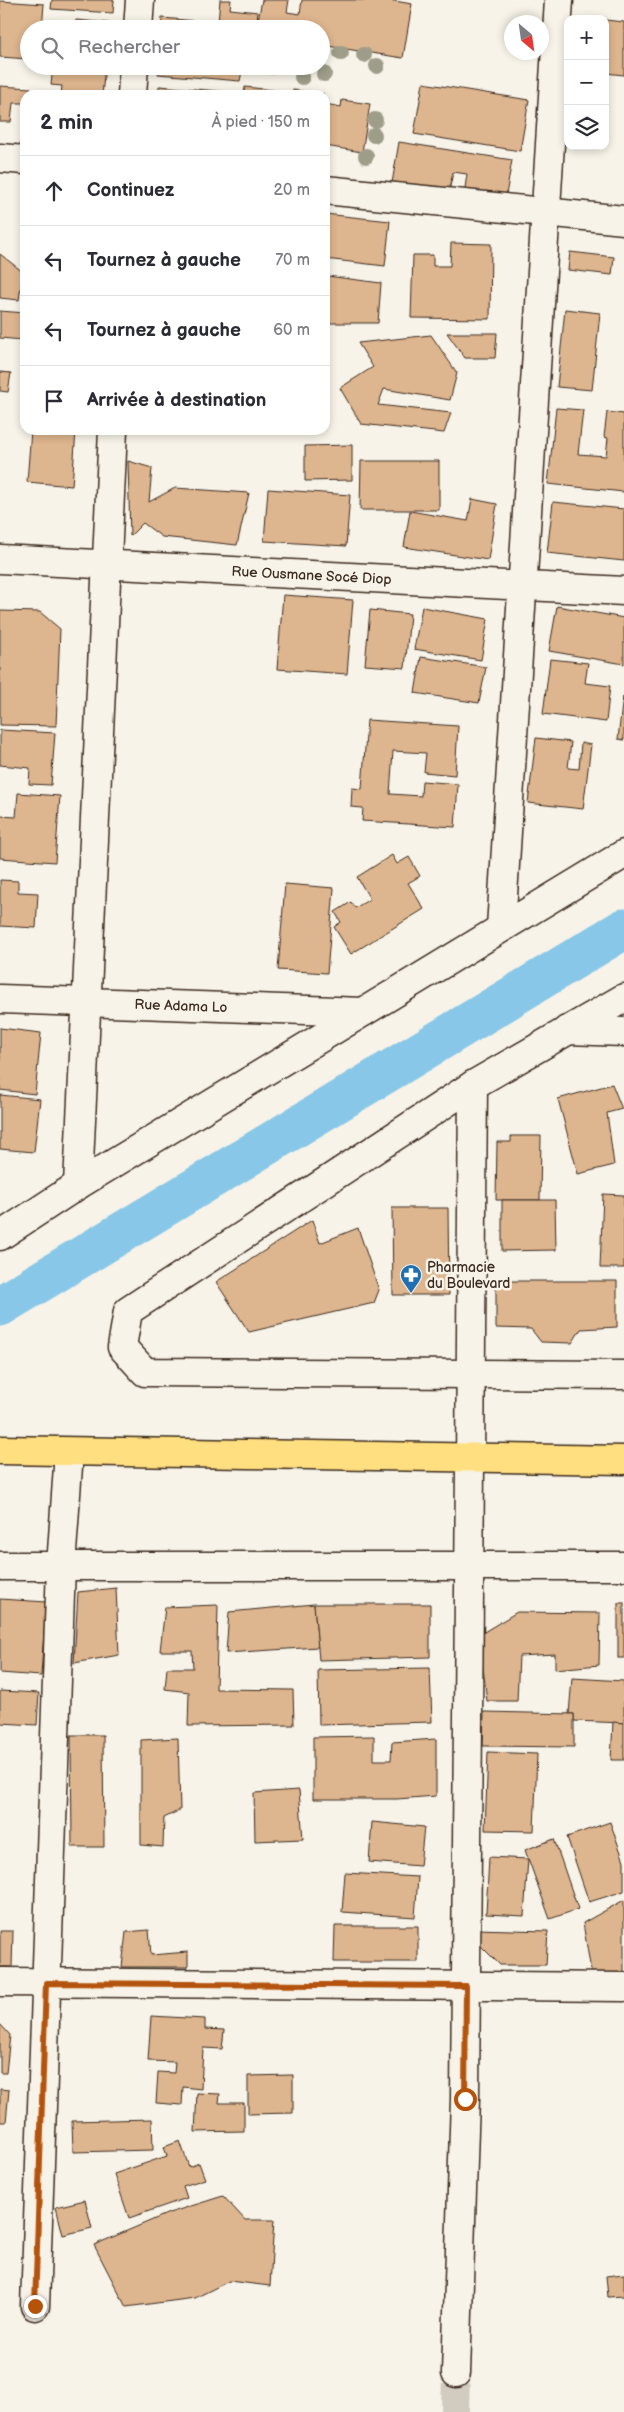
<!DOCTYPE html>
<html lang="fr">
<meta charset="utf-8">
<style>
body{margin:0;font-family:"Balsamiq Sans",sans-serif;background:#f7f7f7;color:#2b2b33}
.controls{position:absolute;right:15px;top:15px;display:grid;overflow:hidden;border-radius:10px;box-shadow:0 2px 8px #0003}
.controls button{width:45px;height:45px;display:grid;place-items:center;padding:0;border:0;border-bottom:1px solid #e1e1e2;background:#fff;color:#2b2b33;font:25px sans-serif}
.compass{position:absolute;left:504px;top:15px;width:45px;height:45px;border-radius:50%;background:#fff;box-shadow:0 2px 8px #0003;rotate:151deg}
.stop{position:absolute;width:15px;height:15px;margin:-11px;border:4px solid #b45309;border-radius:50%;background:#fff}
.stop.end{background:#b45309;border-color:#fff;box-shadow:0 1px 5px #0008}
.list{margin:0;padding:0;list-style:none}
h2{display:flex;justify-content:space-between;align-items:center;height:65px;margin:0;padding:0 20px;font-size:21px}
h2 small{font-size:16px;font-weight:400;color:#7c7c81}
.list li{display:grid;grid-template-columns:32px 1fr auto;gap:15px;align-items:center;box-sizing:border-box;height:70px;padding:0 20px;border-top:1px solid #e1e1e2}
.list b{display:block;font-size:19px;white-space:nowrap}
.list em{font-size:16px;font-style:normal;color:#7c7c81}
.icon{flex:none;width:28px;height:28px;fill:none;stroke:currentColor;stroke-width:2;stroke-linecap:round;stroke-linejoin:round}
.map{position:relative;flex:none;width:624px;height:2412px;overflow:hidden}
.search{position:absolute;background:#fff;box-shadow:0 2px 8px #0003;left:20px;top:20px;width:310px;height:55px;display:flex;align-items:center;gap:12px;box-sizing:border-box;padding:0 18px;border-radius:28px;color:#7c7c81;font-size:19px}
.panel{position:absolute;background:#fff;box-shadow:0 2px 8px #0003;left:20px;top:90px;width:310px;height:345px;border-radius:15px}
.map>svg:first-child{display:block}
.lines{fill:none;stroke-linecap:round;stroke-linejoin:round}
.canal{stroke:#88c7e8;stroke-width:41}
.building{fill:#ddb58e;stroke:#3b2a1e}
.minor-tunnel{stroke:#d1cbc0;stroke-width:28;stroke-dasharray:28 14;stroke-linecap:butt}
.minor-casing{stroke:#3b2a1e;stroke-width:31}
.highway-casing{stroke:#3b2a1e;stroke-width:31}
.minor{stroke:#f7f3e8;stroke-width:28}
.highway{stroke:#ffdf80;stroke-width:28}
.tree{fill:#9e9d8a}
.route{stroke:#b45309;stroke-width:6}
.labels{text-anchor:middle;stroke-width:5;stroke-linejoin:round;paint-order:stroke}
.street-label{font-size:14px;fill:#3b2a1e;stroke:#f7f3e8}
.poi-label{font-size:14px;fill:#3b2a1e;stroke:#f7f3e8;text-anchor:start}
</style>
<div class="map">
<svg width="624" height="2412" viewBox="0 0 624 2412">
<rect width="100%" height="100%" fill="#f7f3e8"/>
<filter id="ink" filterUnits="userSpaceOnUse"><feTurbulence type="fractalNoise" baseFrequency=".02" numOctaves="2"/><feDisplacementMap in="SourceGraphic" scale="10" xChannelSelector="R" yChannelSelector="G"/><feConvolveMatrix kernelMatrix="1 2 1 2 8 2 1 2 1" color-interpolation-filters="sRGB"/></filter>
<g filter="url(#ink)">
<g class="lines">
<polyline class="canal" points="0,1306 624,929"/>
</g>
<g class="building">
<polygon points="52,0 114,0 113,13 51,9"/>
<polygon points="220,0 231,0 230,9 258,12 256,27 218,23"/>
<polygon points="262,0 289,0 287,12 300,14 302,0 389,0 412,4 403,58 321,45 321,29 270,29 271,21 258,20"/>
<polygon points="0,1 44,4 42,29 29,29 29,59 0,57"/>
<polygon points="162,18 196,21 195,29 161,29"/>
<polygon points="76,20 109,23 109,29 75,29"/>
<polygon points="605,20 624,22 624,75 605,73"/>
<polygon points="53,66 105,66 102,95 40,95 41,93 61,95 62,86 51,85"/>
<polygon points="159,66 274,66 273,74 242,71 240,81 158,74"/>
<polygon points="423,83 529,100 520,151 414,134"/>
<polygon points="0,86 31,88 30,95 25,95 25,103 13,103 11,122 0,122"/>
<polygon points="159,86 230,92 230,95 158,95"/>
<polygon points="245,87 273,90 272,95 244,95"/>
<polygon points="293,90 324,94 292,95"/>
<polygon points="342,100 370,104 362,152 325,146 325,104 341,107"/>
<polygon points="399,142 512,160 505,201 464,195 467,174 453,172 449,192 392,183"/>
<polygon points="325,214 390,221 385,266 325,259"/>
<polygon points="451,243 491,244 490,319 411,318 413,255 433,255 433,266 450,266"/>
<polygon points="570,252 614,257 612,275 568,270"/>
<polygon points="0,254 23,272 19,300 0,298"/>
<polygon points="327,276 381,283 378,323 325,323 325,278"/>
<polygon points="565,309 600,313 592,390 557,387"/>
<polygon points="0,311 25,313 23,340 0,338"/>
<polygon points="447,333 497,333 495,358 465,358"/>
<polygon points="431,335 457,373 450,400 384,389 378,405 451,413 444,433 361,424 340,388 373,367 358,343"/>
<polygon points="0,372 11,373 8,392 0,391"/>
<polygon points="556,408 583,410 578,454 606,456 608,438 604,437 607,412 624,414 624,492 548,484"/>
<polygon points="31,430 76,430 72,486 27,482"/>
<polygon points="352,445 352,480 305,481 305,446"/>
<polygon points="128,461 152,468 149,502 175,488 249,493 237,545 162,537 143,523 130,536"/>
<polygon points="361,461 439,461 439,510 360,510"/>
<polygon points="268,489 350,495 346,546 264,541"/>
<polygon points="472,499 497,504 488,560 404,547 410,511 468,521"/>
<polygon points="553,502 624,509 624,561 547,553"/>
<polygon points="283,595 353,600 347,674 277,669"/>
<polygon points="557,606 624,618 624,664 549,651"/>
<polygon points="422,607 488,619 481,660 414,649"/>
<polygon points="370,610 410,614 405,668 365,665"/>
<polygon points="0,611 40,612 60,629 56,726 0,725"/>
<polygon points="421,657 486,667 479,703 415,693"/>
<polygon points="550,659 588,663 585,683 610,686 606,722 543,714"/>
<polygon points="623,696 624,696 624,740 618,739"/>
<polygon points="367,720 458,726 455,775 424,772 426,753 393,751 390,794 421,796 422,781 458,784 455,827 362,821 363,808 351,807 352,788 362,789"/>
<polygon points="0,730 55,733 51,785 29,784 30,768 0,765"/>
<polygon points="536,738 571,742 568,768 579,769 581,743 591,745 583,809 528,803"/>
<polygon points="18,793 60,796 55,862 0,858 0,816 16,817"/>
<polygon points="392,855 397,864 409,857 420,876 408,883 424,909 351,954 334,927 341,922 335,912 351,902 355,908 370,899 357,877"/>
<polygon points="0,880 18,881 18,892 38,893 36,928 0,926"/>
<polygon points="285,884 334,888 327,973 278,970"/>
<polygon points="0,1028 41,1033 35,1094 0,1090"/>
<polygon points="612,1084 622,1109 607,1113 614,1165 578,1174 558,1099"/>
<polygon points="0,1095 40,1099 34,1152 0,1149"/>
<polygon points="511,1136 541,1136 540,1200 496,1200 497,1142 511,1142"/>
<polygon points="603,1194 624,1195 624,1268 600,1268"/>
<polygon points="502,1200 555,1200 556,1250 502,1251"/>
<polygon points="392,1208 448,1208 449,1295 393,1295"/>
<polygon points="312,1220 320,1243 358,1228 379,1290 374,1303 249,1332 216,1282"/>
<polygon points="496,1281 617,1281 617,1327 581,1329 572,1343 541,1342 531,1329 496,1328"/>
<polygon points="116,1588 119,1655 74,1663 78,1592"/>
<polygon points="0,1599 46,1602 41,1676 0,1673"/>
<rect x="618" y="1603" width="6" height="55"/>
<polygon points="314,1604 318,1647 226,1653 229,1612"/>
<polygon points="314,1604 430,1604 430,1657 319,1660"/>
<polygon points="218,1605 216,1689 293,1690 294,1725 188,1726 189,1692 165,1689 167,1668 193,1668 192,1651 160,1651 165,1607"/>
<polygon points="517,1612 600,1613 599,1665 555,1669 555,1654 519,1656 517,1701 487,1701 479,1635"/>
<polygon points="430,1668 432,1722 319,1725 318,1670"/>
<polygon points="572,1678 624,1681 624,1723 574,1721 574,1714 569,1714"/>
<polygon points="0,1691 39,1693 37,1725 0,1723"/>
<polygon points="484,1712 574,1714 574,1747 483,1746"/>
<polygon points="613,1722 624,1723 624,1760 611,1760"/>
<polygon points="71,1735 103,1735 104,1847 72,1847"/>
<polygon points="374,1736 374,1760 391,1760 392,1742 436,1739 436,1796 397,1799 313,1799 313,1737"/>
<polygon points="178,1738 180,1810 164,1818 163,1847 141,1845 141,1740"/>
<polygon points="488,1752 537,1754 534,1831 485,1830"/>
<polygon points="299,1790 303,1839 255,1841 254,1793"/>
<polygon points="372,1822 424,1827 420,1866 369,1862"/>
<polygon points="610,1822 624,1861 624,1891 589,1902 567,1837"/>
<polygon points="554,1839 578,1909 550,1919 525,1850"/>
<polygon points="489,1857 528,1859 524,1916 486,1914"/>
<polygon points="345,1873 418,1877 415,1917 342,1912"/>
<polygon points="624,1900 624,1975 592,1977 583,1923"/>
<polygon points="335,1926 418,1926 418,1962 334,1962"/>
<polygon points="475,1929 548,1931 546,1965 500,1965 478,1943"/>
<polygon points="149,1930 151,1955 188,1952 188,1967 122,1967 126,1932"/>
<polygon points="0,1931 13,1931 12,1967 0,1967"/>
<polygon points="151,2016 205,2019 205,2029 224,2030 222,2049 203,2048 201,2089 183,2087 182,2105 156,2103 158,2072 174,2073 175,2062 148,2061"/>
<polygon points="0,2024 10,2035 6,2073 0,2073"/>
<polygon points="293,2075 293,2113 248,2114 248,2076"/>
<polygon points="0,2089 9,2090 6,2122 0,2122"/>
<polygon points="197,2093 220,2094 219,2103 244,2103 244,2131 195,2132"/>
<polygon points="152,2119 153,2150 73,2152 72,2121"/>
<polygon points="180,2141 189,2167 199,2163 205,2179 183,2186 187,2198 129,2218 114,2174 167,2156 164,2147"/>
<polygon points="223,2196 245,2220 274,2220 270,2286 229,2281 195,2298 126,2307 94,2245 169,2213"/>
<polygon points="85,2200 92,2228 63,2235 56,2207"/>
<polygon points="624,2274 624,2296 608,2297 606,2276"/>
</g>
<g class="lines">
<polyline class="minor-tunnel" points="455,2412 456,2373"/>
<g class="minor-casing">
<g id="minor">
<polyline points="138,29 140,0"/>
<polyline points="132,95 134,66"/>
<polyline points="0,158 25,160"/>
<polyline points="325,190 624,220"/>
<path id="s1" d="M0,559l624,32"/>
<polyline points="501,928 559,0"/>
<polyline points="624,998 473,1085 128,1311 122,1347 145,1372 624,1375"/>
<path id="s2" d="M0,999l363,13"/>
<polyline points="567,1030 624,1032"/>
<polyline points="78,1185 113,430"/>
<polyline points="0,1236 78,1185 624,854"/>
<polyline points="0,1566 624,1566"/>
<polyline points="0,1982 624,1987"/>
<polyline points="35,2306 61,1566 69,1452"/>
<polyline points="456,2373 465,2099 473,1085"/>
</g>
</g>
<g class="highway-casing">
<polyline id="highway" points="0,1450 624,1460"/>
</g>
<use href="#minor" class="minor"/>
<use href="#highway" class="highway"/>
</g>
<g class="tree">
<circle cx="341" cy="53" r="8"/>
<circle cx="364" cy="55" r="8"/>
<circle cx="377" cy="66" r="8"/>
<circle cx="324" cy="74" r="8"/>
<circle cx="302" cy="77" r="8"/>
<circle cx="375" cy="120" r="8"/>
<circle cx="374" cy="135" r="8"/>
<circle cx="366" cy="156" r="8"/>
</g>
</g>
<g class="lines" filter="url(#ink)">
<polyline class="route" points="35,2306 46,1983 466,1986 465,2099"/>
</g>
<defs>
<g id="pharmacy-pin" transform="scale(1.125)"><path d="M0 17L-7.5 6A9.5 9.5 0 1 1 7.5 6Z" fill="#1f6fb2" stroke="#f7f3e8"/><path d="M-2-6h4v4h4v4h-4v4h-4v-4h-4v-4h4Z" fill="#fff"/></g>
</defs>
<g fill-rule="evenodd">
<use href="#pharmacy-pin" x="411" y="1275"/>
</g>
<g class="labels">
<g class="street-label">
<text dy="5" stroke="none"><textPath href="#s1" startOffset="312">Rue Ousmane Socé Diop</textPath></text>
<text dy="5" stroke="none"><textPath href="#s2" startOffset="181">Rue Adama Lo</textPath></text>
</g>
<g class="poi-label">
<text x="427" y="1272">Pharmacie<tspan x="427" dy="16">du Boulevard</tspan></text>
</g>
</g>
</svg>
<div class="controls">
<button>+</button>
<button>−</button>
<button><svg class="icon" aria-label="layers" viewBox="0 0 24 24"><path d="M12 4l9 5-9 5-9-5zM3 14l9 5 9-5"/></svg></button>
</div>
<svg class="compass" viewBox="-18 -18 36 36"><path d="M0-13l5 13h-10z" fill="#e53935"/><path d="M0 13l5-13h-10z" fill="#7c7c81"/></svg>
<div class="stop" style="left:465px;top:2099px"></div>
<div class="stop end" style="left:35px;top:2306px"></div>
<div class="search"><svg class="icon" aria-label="search" viewBox="0 0 24 24"><circle cx="10" cy="10" r="6"/><path d="M15 15l6 6"/></svg>Rechercher</div>
<section class="panel">
<h2>2 min<small>À pied · 150 m</small></h2>
<ul class="list">
<li><svg class="icon" aria-label="ahead" viewBox="0 0 24 24"><path d="M12 20V5M6 11l6-6 6 6"/></svg><div><b>Continuez</b></div><em>20 m</em></li>
<li><svg class="icon" aria-label="left" viewBox="0 0 24 24"><path d="M17 20v-9H6M10 6l-5 5 5 5"/></svg><div><b>Tournez à gauche</b></div><em>70 m</em></li>
<li><svg class="icon" aria-label="left" viewBox="0 0 24 24"><path d="M17 20v-9H6M10 6l-5 5 5 5"/></svg><div><b>Tournez à gauche</b></div><em>60 m</em></li>
<li><svg class="icon" aria-label="arrive" viewBox="0 0 24 24"><path d="M6 21V4h12l-3 4 3 4H6"/></svg><div><b>Arrivée à destination</b></div></li>
</ul>
</section>
</div>
